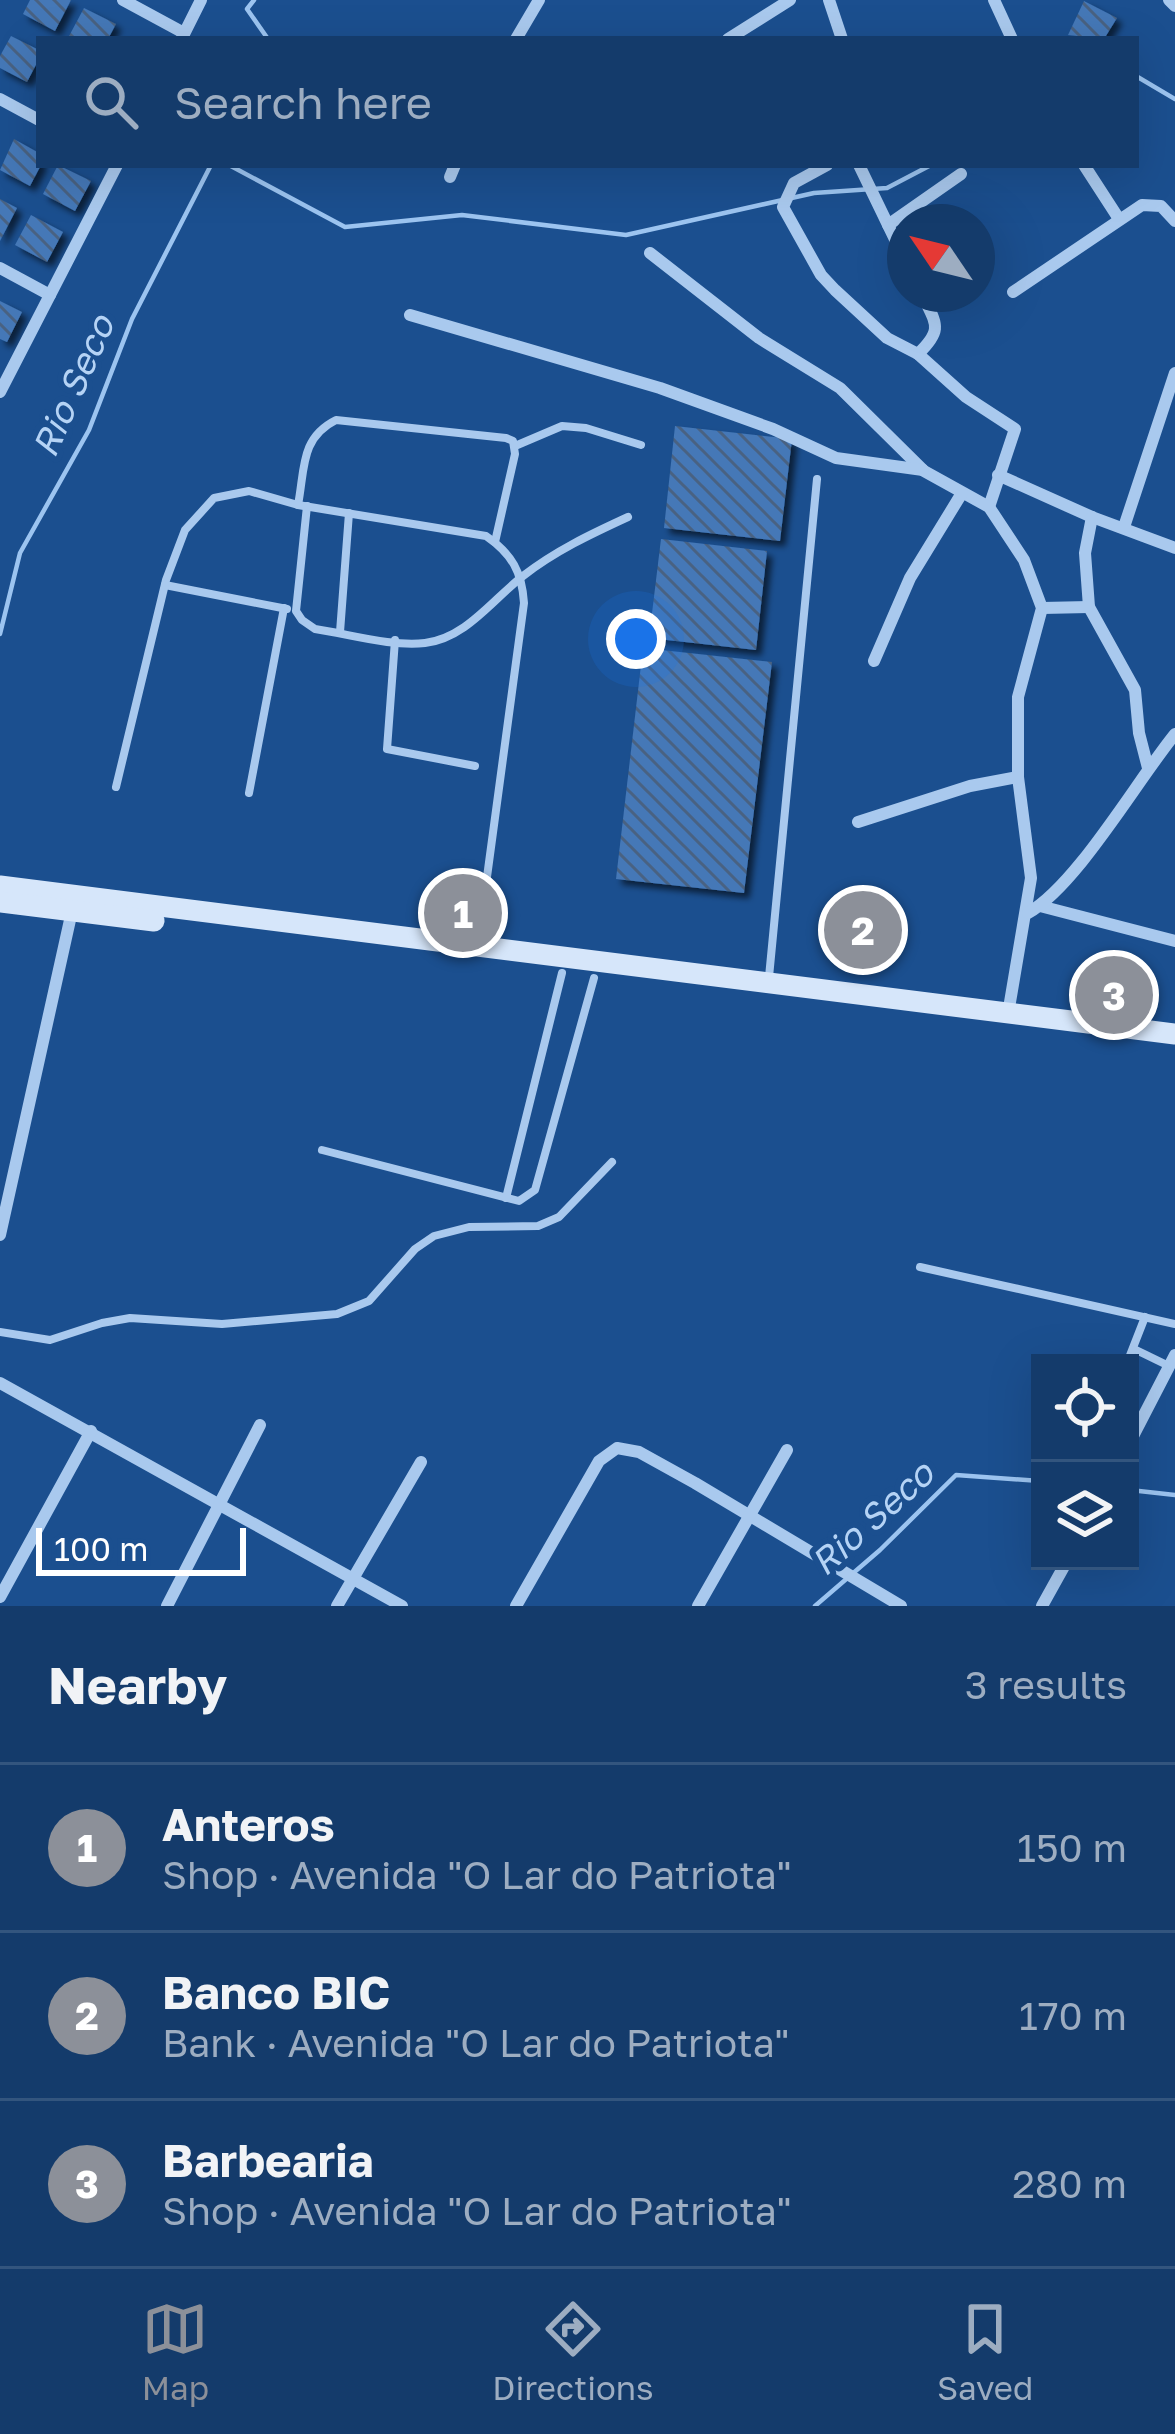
<!DOCTYPE html>
<meta charset="utf-8">
<style>
body{margin:0;font-family:"Golos Text",sans-serif;background:#214673;color:#f1f3f6}
.controls{position:absolute;right:36px;bottom:36px;display:grid;overflow:hidden;border-radius:0px;box-shadow:0 12px 48px #0002}
.controls button{width:108px;height:108px;display:grid;place-items:center;padding:0;border:0;border-bottom:3px solid #33557e;background:#143b6b;color:#f1f3f6;font:60px sans-serif}
.compass{position:absolute;left:887px;top:204px;width:108px;height:108px;border-radius:50%;background:#143b6b;box-shadow:0 12px 48px #0002;rotate:305deg}
.scale{position:absolute;left:36px;bottom:30px;width:210px;box-sizing:border-box;padding-left:12px;border:6px solid #fff;border-top:0;font-size:33px;line-height:42px;white-space:nowrap;color:#fff;-webkit-text-stroke:9px #1b4f8f;paint-order:stroke}
.you{position:absolute;left:636px;top:639px;width:42px;height:42px;margin:-30px;border:9px solid #fff;border-radius:50%;background:#1a73e8;box-shadow:0 0 0 18px #1a73e833}
.badge{display:grid;place-items:center;width:78px;height:78px;border-radius:50%;background:#8c9099;color:#fff;font-size:39px;font-weight:700}
.pin{position:absolute;translate:-50% -50%;border:6px solid #fff;box-shadow:0 3px 12px #0006}
.list{margin:0;padding:0;list-style:none}
h2{display:flex;justify-content:space-between;align-items:center;height:156px;margin:0;padding:0 48px;font-size:51px}
h2 small{font-size:39px;font-weight:400;color:#9dadc1}
.list li{display:grid;grid-template-columns:78px 1fr auto;gap:36px;align-items:center;box-sizing:border-box;height:168px;padding:0 48px;border-top:3px solid #33557e}
.list b{display:block;font-size:45px;white-space:nowrap}
.list p{margin:0;font-size:39px;white-space:nowrap;color:#9dadc1}
.list em{font-size:39px;font-style:normal;color:#9dadc1}
.icon{flex:none;width:66px;height:66px;fill:none;stroke:currentColor;stroke-width:2;stroke-linecap:round;stroke-linejoin:round}
.map{position:relative;flex:none;width:1175px;height:1606px;overflow:hidden}
.search{position:absolute;background:#143b6b;box-shadow:0 12px 48px #0002;left:36px;right:36px;top:36px;height:132px;display:flex;align-items:center;gap:30px;box-sizing:border-box;padding:0 42px;border-radius:0px;color:#9dadc1;font-size:45px}
.sheet{height:660px;background:#143b6b}
nav{display:flex;justify-content:space-around;align-items:center;box-sizing:border-box;height:168px;border-top:3px solid #33557e;background:#143b6b;font-size:33px;color:#9dadc1}
nav a{display:grid;justify-items:center;gap:6px}
nav .on{color:#8c9099}
.map>svg:first-child{display:block}
.lines{fill:none;stroke-linecap:round;stroke-linejoin:round}
.stream{stroke:#9cc4f0;stroke-width:4.5}
.building{fill:url(#building-back-hatch);filter:url(#shadow)}
.service{stroke:#a9c9ee;stroke-width:8}
.minor{stroke:#a9c9ee;stroke-width:12}
.secondary{stroke:#d6e6fa;stroke-width:21}
.labels{text-anchor:middle;stroke-width:12;stroke-linejoin:round;paint-order:stroke}
.water-label{font-size:36px;font-style:italic;fill:#b5d3f5;stroke:#1b4f8f}
</style>
<div class="map">
<svg width="1175" height="1606" viewBox="0 0 1175 1606">
<defs>
<pattern id="building-back-hatch" width="6" height="6" patternUnits="userSpaceOnUse" patternTransform="scale(3)"><rect width="6" height="6" fill="#4478b7"/><path d="M-1 5l2 2M0 0l6 6M5-1l2 2" fill="none" stroke="#486282"/></pattern>
<filter id="shadow"><feDropShadow dx="5.5" dy="5.5" stdDeviation="3" flood-color="#0009"/></filter>
</defs>
<rect width="100%" height="100%" fill="#1b4f8f"/>
<g class="lines">
<g class="stream">
<polyline points="254,0 247,9 268,39"/>
<polyline points="1136,76 1175,99"/>
<polyline points="229,165 345,227 462,215 626,235 814,193 887,188 931,165"/>
<polyline points="0,634 20,553 89,430 132,319 211,165"/>
<polyline points="1130,1490 1175,1495"/>
<polyline points="815,1606 880,1550 956,1475 1040,1481"/>
</g>
</g>
<g class="building">
<polygon points="30,0 71,0 55,31 23,14"/>
<polygon points="1084,1 1117,18 1104,39 1068,35"/>
<polygon points="84,8 116,24 108,39 68,38"/>
<polygon points="11,36 39,50 39,59 27,82 0,68 0,56"/>
<polygon points="14,139 39,153 41,165 30,186 0,170"/>
<polygon points="58,165 91,181 75,211 43,194"/>
<polygon points="0,199 17,208 0,241"/>
<polygon points="31,215 63,232 47,262 15,245"/>
<polygon points="0,301 22,312 7,342 0,339"/>
<polygon points="675,426 792,439 780,541 664,528"/>
<polygon points="661,539 767,551 756,650 649,638"/>
<polygon points="643,648 772,662 744,893 616,879"/>
</g>
<g class="lines">
<g class="service">
<polyline points="515,446 562,426 586,428 641,445"/>
<path d="M298,505c7,-36 2,-67 38,-85l170,18 7,3 2,13 -20,88"/>
<path d="M307,506l-11,105 6,9 13,9c34,5 77,18 110,14 41,-5 67,-43 98,-67 32,-25 68,-42 105,-59"/>
<polyline points="165,585 287,609"/>
<polyline points="340,632 349,513"/>
<polyline points="395,640 387,749 475,766"/>
<path d="M116,787l50,-207 19,-50 29,-32 35,-7 49,14 188,31c26,18 36,36 38,67l-37,274 -5,65"/>
<polyline points="249,793 284,608"/>
<polyline points="769,977 817,479"/>
<polyline points="322,1150 519,1201 535,1190 594,978"/>
<polyline points="506,1198 562,973"/>
<polyline points="920,1267 1175,1324"/>
<polyline points="0,1332 50,1340 102,1323 130,1318 222,1324 337,1314 369,1301 415,1249 434,1236 469,1227 538,1226 559,1217 612,1162"/>
<polyline points="1134,1349 1169,1366"/>
<polyline points="1127,1363 1145,1317"/>
</g>
<g class="minor">
<polyline points="123,0 184,33"/>
<polyline points="829,0 842,39"/>
<polyline points="994,0 1012,39"/>
<polyline points="1169,0 1175,6"/>
<polyline points="182,38 201,0"/>
<polyline points="516,39 539,0"/>
<polyline points="728,39 790,0"/>
<polyline points="0,99 39,120"/>
<polyline points="827,165 794,183 783,207 821,275 835,290 887,338 918,354 966,397 1015,429 989,507"/>
<polyline points="859,165 905,260"/>
<polyline points="1084,165 1119,219"/>
<polyline points="450,177 455,165"/>
<polyline points="888,225 961,174"/>
<polyline points="650,253 759,338 840,388 924,471 989,507 1024,560 1042,608 1018,697 1018,777 1031,878 1008,1014"/>
<polyline points="0,268 50,295"/>
<polyline points="1013,292 1142,205 1161,206 1175,221"/>
<polyline points="410,315 660,388 773,429 836,458 923,470"/>
<path d="M918,354c26,-25 18,-30 4,-60"/>
<polyline points="0,392 117,165"/>
<polyline points="998,475 1092,517 1175,548"/>
<polyline points="1092,517 1085,553 1089,607 1135,690 1139,733 1148,768"/>
<polyline points="1124,527 1175,373"/>
<polyline points="1042,608 1089,607"/>
<polyline points="874,661 910,578 962,493"/>
<polyline points="858,822 970,786 1018,777"/>
<polyline points="1040,906 1175,941"/>
<path d="M1028,913c49,-28 108,-131 147,-179"/>
<polyline points="0,1235 72,911"/>
<polyline points="0,1383 402,1606"/>
<polyline points="1130,1442 1175,1355"/>
<polyline points="0,1597 91,1431"/>
<polyline points="167,1606 260,1425"/>
<polyline points="337,1606 421,1462"/>
<polyline points="516,1606 599,1461 617,1448 639,1452 695,1483 901,1606"/>
<polyline points="698,1606 787,1450"/>
<polyline points="1042,1606 1067,1561"/>
</g>
<g class="secondary">
<polyline points="0,886 1175,1034"/>
<polyline points="0,902 154,921"/>
</g>
</g>
<g class="labels">
<g class="water-label">
<text transform="translate(73 386) rotate(-66)" y="13">Rio Seco</text>
<text transform="translate(872 1518) rotate(-42)" y="13">Rio Seco</text>
</g>
</g>
</svg>
<div class="controls">
<button><svg class="icon" aria-label="locate" viewBox="0 0 24 24"><circle cx="12" cy="12" r="6"/><path d="M12 2v4M12 18v4M2 12h4M18 12h4"/></svg></button>
<button><svg class="icon" aria-label="layers" viewBox="0 0 24 24"><path d="M12 4l9 5-9 5-9-5zM3 14l9 5 9-5"/></svg></button>
</div>
<svg class="compass" viewBox="-18 -18 36 36"><path d="M0-13l5 13h-10z" fill="#e53935"/><path d="M0 13l5-13h-10z" fill="#9dadc1"/></svg>
<div class="scale">100 m</div>
<div class="you"></div>
<div class="pin badge" style="left:463px;top:913px">1</div>
<div class="pin badge" style="left:863px;top:930px">2</div>
<div class="pin badge" style="left:1114px;top:995px">3</div>
<div class="search"><svg class="icon" aria-label="search" viewBox="0 0 24 24"><circle cx="10" cy="10" r="6"/><path d="M15 15l6 6"/></svg>Search here</div>
</div>
<section class="sheet">
<h2>Nearby<small>3 results</small></h2>
<ul class="list">
<li><span class="badge">1</span><div><b>Anteros</b><p>Shop · Avenida &quot;O Lar do Patriota&quot;</p></div><em>150 m</em></li>
<li><span class="badge">2</span><div><b>Banco BIC</b><p>Bank · Avenida &quot;O Lar do Patriota&quot;</p></div><em>170 m</em></li>
<li><span class="badge">3</span><div><b>Barbearia</b><p>Shop · Avenida &quot;O Lar do Patriota&quot;</p></div><em>280 m</em></li>
</ul>
</section>
<nav>
<a class="on"><svg class="icon" aria-label="map" viewBox="0 0 24 24"><path d="M3 6l6-2 6 2 6-2v14l-6 2-6-2-6 2zM9 4v14M15 6v14"/></svg>Map</a>
<a><svg class="icon" aria-label="directions" viewBox="0 0 24 24"><path d="M12 3l9 9-9 9-9-9zM9 14v-3h6M13 9l2 2-2 2"/></svg>Directions</a>
<a><svg class="icon" aria-label="saved" viewBox="0 0 24 24"><path d="M7 4h10v16l-5-4-5 4z"/></svg>Saved</a>
</nav>
